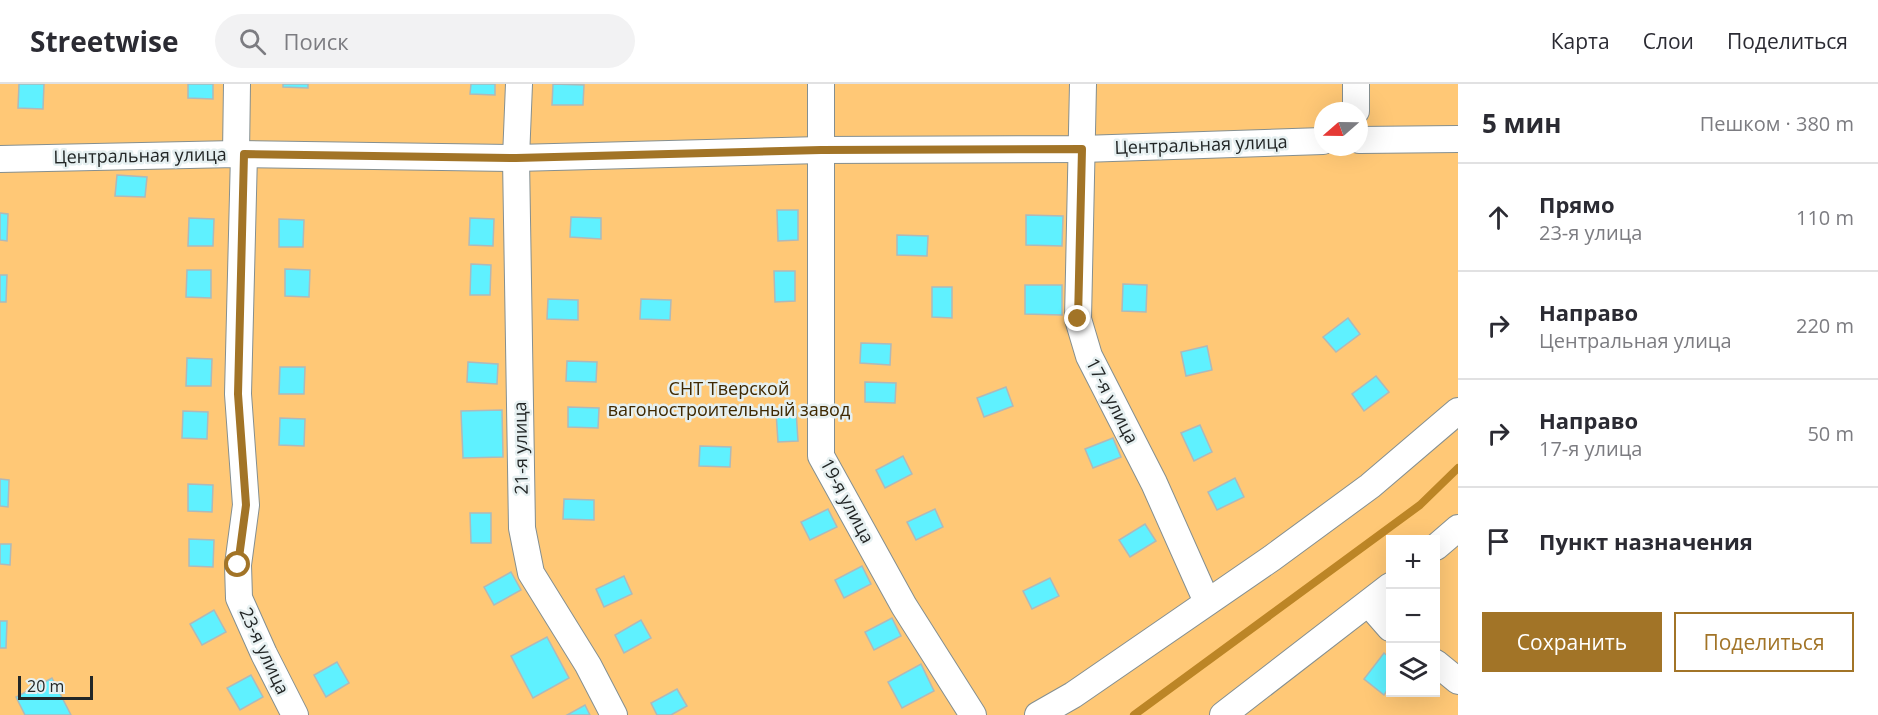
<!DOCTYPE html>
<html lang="ru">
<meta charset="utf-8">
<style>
body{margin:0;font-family:"Open Sans",sans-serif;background:#f2f2f3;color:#2b2b33}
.controls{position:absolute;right:18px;bottom:18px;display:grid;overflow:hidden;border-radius:0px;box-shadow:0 6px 24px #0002}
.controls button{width:54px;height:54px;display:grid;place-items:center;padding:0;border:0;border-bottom:2px solid #e1e1e2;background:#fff;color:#2b2b33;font:30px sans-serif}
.compass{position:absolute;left:1314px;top:18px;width:54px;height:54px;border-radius:50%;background:#fff;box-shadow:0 6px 24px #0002;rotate:250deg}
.scale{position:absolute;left:18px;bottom:15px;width:75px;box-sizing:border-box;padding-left:6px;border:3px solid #222626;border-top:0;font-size:16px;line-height:21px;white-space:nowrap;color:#222626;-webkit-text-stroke:4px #e6f0f1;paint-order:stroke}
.stop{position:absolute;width:18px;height:18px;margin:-14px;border:4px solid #a27427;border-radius:50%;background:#fff}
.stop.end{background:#a27427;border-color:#fff;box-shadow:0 2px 6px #0008}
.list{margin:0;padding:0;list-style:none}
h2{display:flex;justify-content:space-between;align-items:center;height:78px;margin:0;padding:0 24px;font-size:26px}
h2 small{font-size:20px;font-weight:400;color:#7c7c81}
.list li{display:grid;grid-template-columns:39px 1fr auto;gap:18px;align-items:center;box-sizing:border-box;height:108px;padding:0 24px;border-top:2px solid #e1e1e2}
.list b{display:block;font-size:22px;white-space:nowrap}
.list p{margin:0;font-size:20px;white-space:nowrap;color:#7c7c81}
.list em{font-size:20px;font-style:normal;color:#7c7c81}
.actions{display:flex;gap:12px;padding:18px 24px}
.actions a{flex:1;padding:14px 0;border:2px solid #a27427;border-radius:0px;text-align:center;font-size:21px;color:#a27427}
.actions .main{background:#a27427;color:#fff}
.icon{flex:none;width:33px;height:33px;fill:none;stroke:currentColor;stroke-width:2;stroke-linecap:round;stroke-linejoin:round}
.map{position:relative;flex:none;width:1458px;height:631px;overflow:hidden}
header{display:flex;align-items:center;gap:36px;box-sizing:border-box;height:84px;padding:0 30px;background:#fff;border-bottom:2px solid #e1e1e2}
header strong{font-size:28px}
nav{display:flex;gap:33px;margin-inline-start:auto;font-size:21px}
.search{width:420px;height:54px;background:#f2f2f3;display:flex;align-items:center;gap:15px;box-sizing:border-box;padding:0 21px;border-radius:33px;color:#7c7c81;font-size:22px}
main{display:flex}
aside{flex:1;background:#fff}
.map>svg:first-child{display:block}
.green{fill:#ffc876;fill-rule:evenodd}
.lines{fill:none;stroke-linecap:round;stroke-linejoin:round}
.stream{stroke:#bc8526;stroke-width:8}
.building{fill:#5ff1ff;stroke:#afb9ba;stroke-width:1.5}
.minor-casing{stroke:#858f90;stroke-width:28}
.minor{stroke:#fff;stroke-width:26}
.route{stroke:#a27427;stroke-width:8}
.labels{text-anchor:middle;stroke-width:5;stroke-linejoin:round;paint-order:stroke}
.street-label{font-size:18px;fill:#222626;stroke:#e6f0f1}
.park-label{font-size:18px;fill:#3f2801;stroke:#e6f0f1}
</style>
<header>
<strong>Streetwise</strong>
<div class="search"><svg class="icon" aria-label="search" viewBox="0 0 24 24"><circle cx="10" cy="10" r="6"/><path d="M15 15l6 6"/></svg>Поиск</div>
<nav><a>Карта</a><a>Слои</a><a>Поделиться</a></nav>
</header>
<main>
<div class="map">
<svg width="1458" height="631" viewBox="0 0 1458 631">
<rect width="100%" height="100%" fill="#e6f0f1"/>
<path class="green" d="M0,0h1458v631h-1458zM1323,27h36v36h-36zM1390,456h46v152h-46z"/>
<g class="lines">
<polyline class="stream" points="1134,631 1420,421 1458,384"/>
</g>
<g class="building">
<polygon points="19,0 44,0 43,25 18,24"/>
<polygon points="188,0 213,0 213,15 188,14"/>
<polygon points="283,0 308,0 308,4 283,3"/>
<polygon points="471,0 495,0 495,11 470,10"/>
<polygon points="553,0 584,1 583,21 552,21"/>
<polygon points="117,91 147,93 145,113 115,112"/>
<polygon points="777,126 798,126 798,156 778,157"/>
<polygon points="0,129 8,130 7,157 0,156"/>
<polygon points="1026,131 1063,132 1062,162 1026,161"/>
<polygon points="571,133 601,134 601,155 570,153"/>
<polygon points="189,134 214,135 213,162 188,162"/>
<polygon points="470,134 494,135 493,162 469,161"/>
<polygon points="279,135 304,136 303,163 279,163"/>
<polygon points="897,151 928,152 927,172 897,171"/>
<polygon points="471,180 491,181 490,211 470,211"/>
<polygon points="285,185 310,186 309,213 285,212"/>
<polygon points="187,186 211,186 211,214 186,213"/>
<polygon points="774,187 795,187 795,217 775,218"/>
<polygon points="0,191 7,191 6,218 0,218"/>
<polygon points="1123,200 1147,201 1146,228 1122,227"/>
<polygon points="1025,201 1062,201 1062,231 1025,230"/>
<polygon points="932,203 952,203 952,234 932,233"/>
<polygon points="548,215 578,216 578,236 547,235"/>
<polygon points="641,215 671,216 670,236 640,235"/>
<polygon points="1348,234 1360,250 1336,268 1323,253"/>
<polygon points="861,259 891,260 890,281 860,279"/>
<polygon points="1207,262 1212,286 1186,292 1181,268"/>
<polygon points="187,274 212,275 211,302 186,302"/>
<polygon points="567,277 597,278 596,298 566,297"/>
<polygon points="468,278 498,280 497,300 467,298"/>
<polygon points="280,283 305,283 304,310 279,310"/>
<polygon points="1376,292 1389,308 1364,327 1352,310"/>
<polygon points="865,298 896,299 895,319 865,318"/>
<polygon points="1006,303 1013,322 984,333 977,314"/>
<polygon points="568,323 599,324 598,344 568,343"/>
<polygon points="502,326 503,373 463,374 461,327"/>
<polygon points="796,326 798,357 778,358 776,328"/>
<polygon points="183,327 208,328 207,355 182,354"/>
<polygon points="280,334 305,335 304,362 279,361"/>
<polygon points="1200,341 1212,368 1194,377 1181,349"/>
<polygon points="1113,354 1121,373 1093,384 1085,365"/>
<polygon points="700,362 731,363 730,383 699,382"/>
<polygon points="903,372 912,390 885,404 876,386"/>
<polygon points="1235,394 1244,413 1217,426 1208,408"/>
<polygon points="0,395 9,396 8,423 0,422"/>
<polygon points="188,400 213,401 212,428 188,427"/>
<polygon points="564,415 594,416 594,436 563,435"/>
<polygon points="828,425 837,443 810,456 801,438"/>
<polygon points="935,425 943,443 916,456 907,438"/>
<polygon points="470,429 491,429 491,459 471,459"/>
<polygon points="1145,440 1156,457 1130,473 1119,456"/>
<polygon points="189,455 214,456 213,483 189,482"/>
<polygon points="0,460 11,460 10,481 0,480"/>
<polygon points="862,482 871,500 844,514 835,496"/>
<polygon points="511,488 521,506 494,521 484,503"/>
<polygon points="624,492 632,510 604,523 596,505"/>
<polygon points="1050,494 1059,512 1032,525 1023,507"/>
<polygon points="214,526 226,548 202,561 190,540"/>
<polygon points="892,534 901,552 874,566 865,548"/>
<polygon points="641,536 651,554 624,569 615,551"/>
<polygon points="0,537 7,537 6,564 0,564"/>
<polygon points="547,553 569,594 533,614 511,572"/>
<polygon points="1384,569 1390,574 1390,602 1384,611 1364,595"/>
<polygon points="337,578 349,599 326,613 314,591"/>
<polygon points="921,580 934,607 902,624 888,598"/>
<polygon points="251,591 263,613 240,626 227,604"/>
<polygon points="52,594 71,631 25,631 16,613"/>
<polygon points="677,605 687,622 671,631 657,631 651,619"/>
<polygon points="585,621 590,631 567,631"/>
</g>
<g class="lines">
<g class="minor-casing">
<g id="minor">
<polyline points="519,0 516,74 522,444 531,489 588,581 614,631"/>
<polyline points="821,0 821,372 904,522 973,631"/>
<polyline points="1083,0 1078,235 1089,272 1154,399 1207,518"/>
<polyline points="1356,27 1356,0"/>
<polyline points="1359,56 1458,55"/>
<polyline points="236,70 237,0"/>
<polyline points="244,70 238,310 246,421 238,481 239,514 264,570 295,631"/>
<polyline points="0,75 236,70 516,74 821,66 1082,65 1323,57"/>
<polyline points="1436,463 1458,444"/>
<polyline points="1369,520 1390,544"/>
<polyline points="1436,579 1458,597"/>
<polyline points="1038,631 1073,611 1272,474 1370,402 1458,327"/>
<polyline points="1223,631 1390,502"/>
</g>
</g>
<use href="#minor" class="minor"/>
</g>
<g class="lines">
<polyline class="route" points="238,481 246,421 238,310 244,70 516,74 821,66 1082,65 1078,235"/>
</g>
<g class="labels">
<g class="street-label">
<text transform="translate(1201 61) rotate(-2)" y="6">Центральная улица</text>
<text transform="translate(140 72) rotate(-1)" y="6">Центральная улица</text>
<text transform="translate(1112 317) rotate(63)" y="6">17-я улица</text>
<text transform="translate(521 364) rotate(-91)" y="6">21-я улица</text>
<text transform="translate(847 417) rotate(62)" y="6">19-я улица</text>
<text transform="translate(264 567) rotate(65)" y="6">23-я улица</text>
</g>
<g class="park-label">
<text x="729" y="311">СНТ Тверской<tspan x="729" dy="21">вагоностроительный завод</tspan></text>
</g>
</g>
</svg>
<div class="controls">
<button>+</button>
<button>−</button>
<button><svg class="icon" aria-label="layers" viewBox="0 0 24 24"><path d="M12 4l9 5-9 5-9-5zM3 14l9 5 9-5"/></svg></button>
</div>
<svg class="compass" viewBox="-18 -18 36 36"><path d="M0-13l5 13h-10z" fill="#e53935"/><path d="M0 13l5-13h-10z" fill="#7c7c81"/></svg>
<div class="scale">20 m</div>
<div class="stop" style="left:238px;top:481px"></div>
<div class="stop end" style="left:1078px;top:235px"></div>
</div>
<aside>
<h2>5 мин<small>Пешком · 380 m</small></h2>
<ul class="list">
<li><svg class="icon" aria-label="ahead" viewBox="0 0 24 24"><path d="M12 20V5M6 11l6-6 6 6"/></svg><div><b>Прямо</b><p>23-я улица</p></div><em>110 m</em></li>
<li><svg class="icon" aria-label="right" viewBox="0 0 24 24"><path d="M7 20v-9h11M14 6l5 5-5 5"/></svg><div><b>Направо</b><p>Центральная улица</p></div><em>220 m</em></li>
<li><svg class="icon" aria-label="right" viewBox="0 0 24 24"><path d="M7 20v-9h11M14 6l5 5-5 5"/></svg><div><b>Направо</b><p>17-я улица</p></div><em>50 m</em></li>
<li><svg class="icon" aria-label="arrive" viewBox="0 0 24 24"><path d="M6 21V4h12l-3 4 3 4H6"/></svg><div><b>Пункт назначения</b></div></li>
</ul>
<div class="actions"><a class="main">Сохранить</a><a>Поделиться</a></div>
</aside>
</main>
